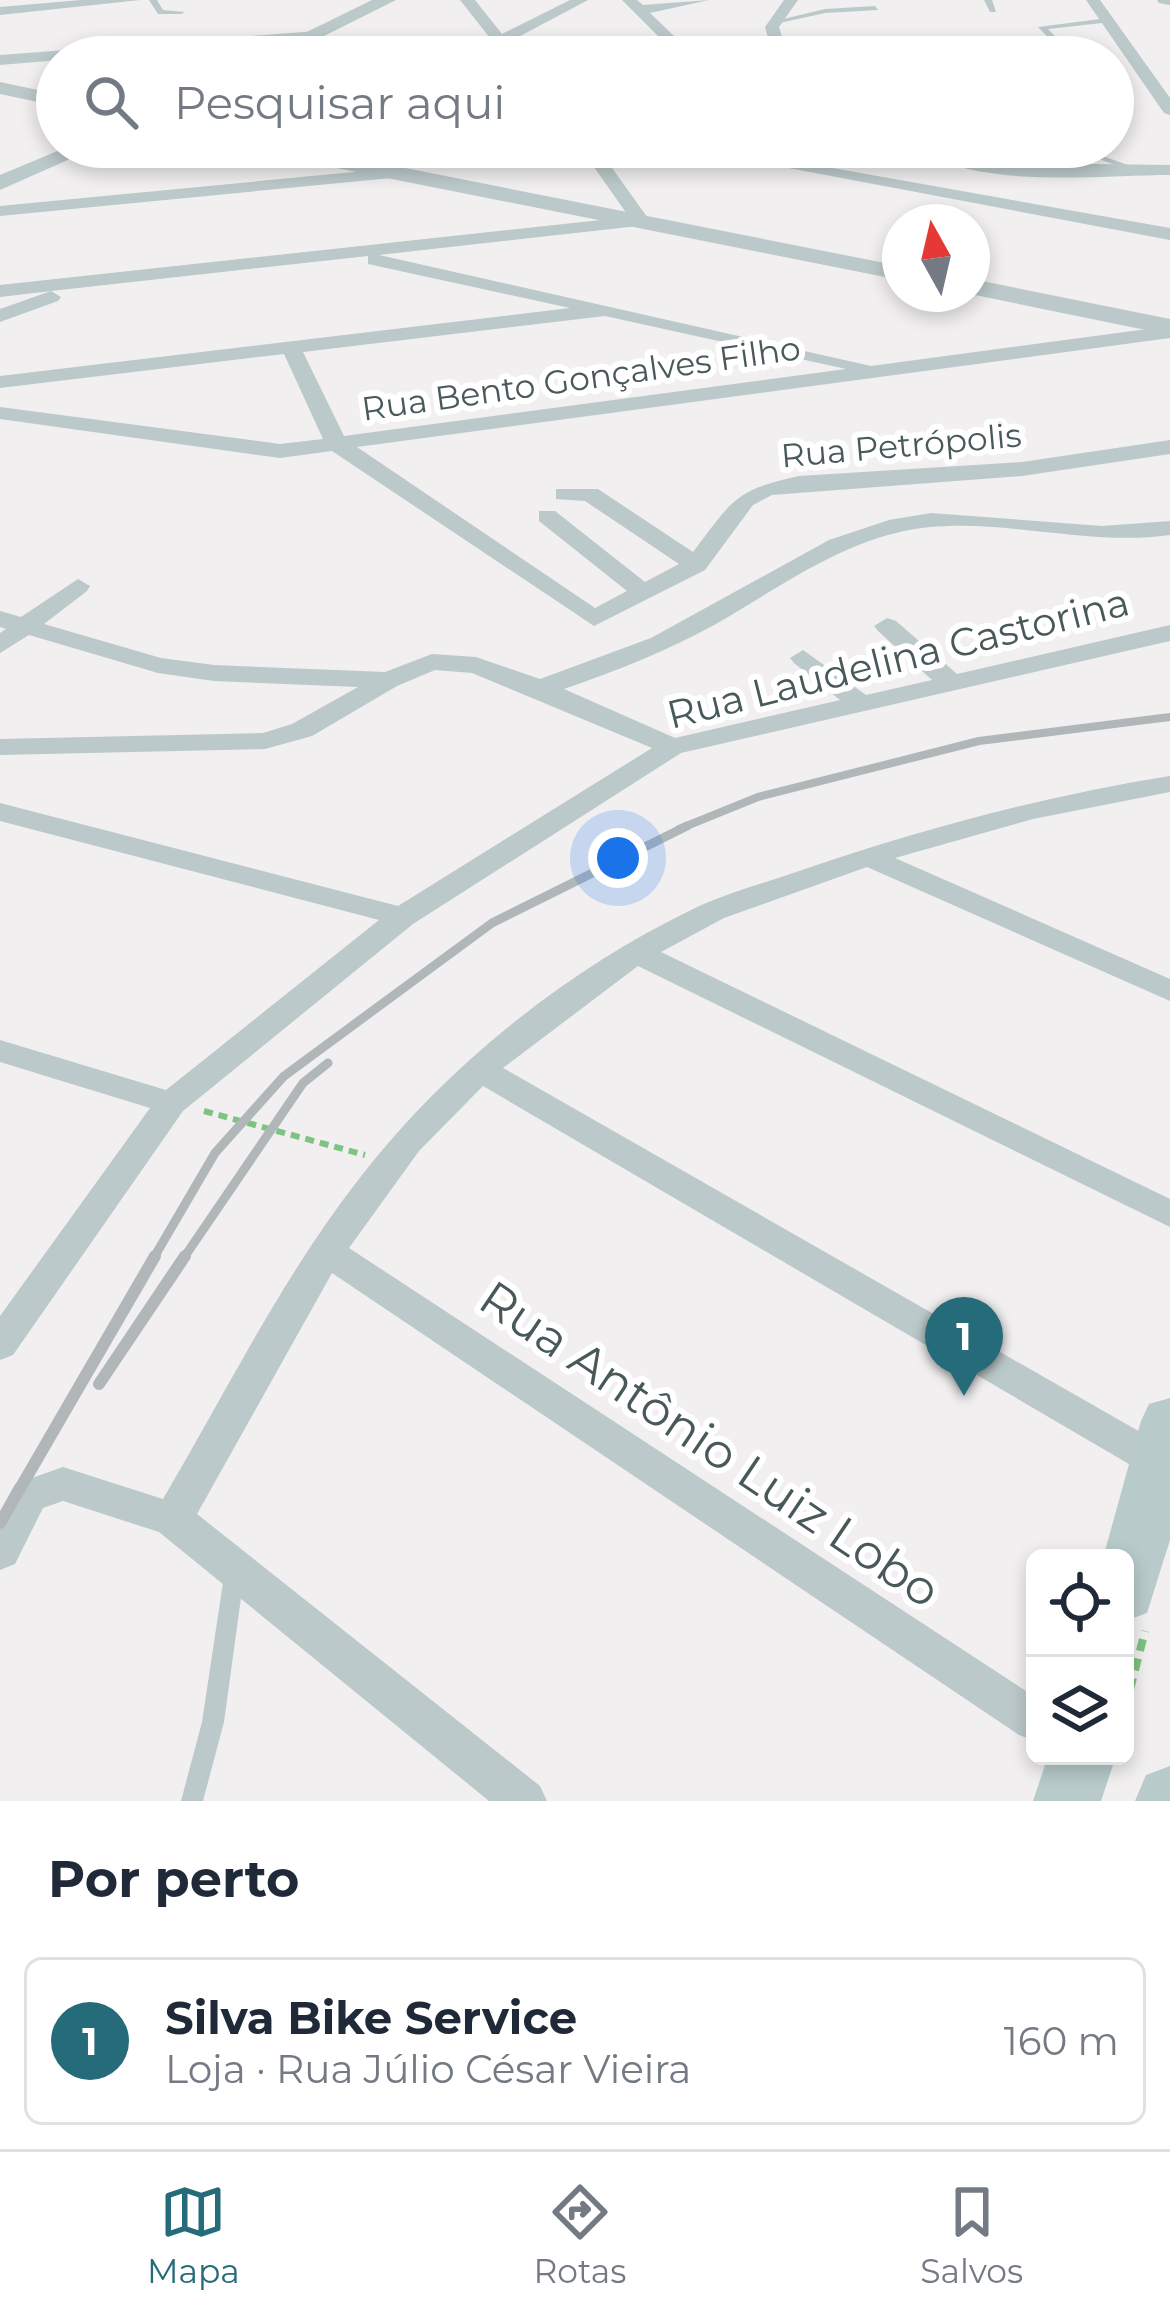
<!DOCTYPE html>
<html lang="pt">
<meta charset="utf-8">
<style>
body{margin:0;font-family:Montserrat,sans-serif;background:#f6f6f7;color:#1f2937}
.controls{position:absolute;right:36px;bottom:36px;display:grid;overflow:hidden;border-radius:18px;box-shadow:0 6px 18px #0003}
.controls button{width:108px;height:108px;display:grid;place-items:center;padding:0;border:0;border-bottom:3px solid #e0e1e3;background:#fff;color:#1f2937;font:60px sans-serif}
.compass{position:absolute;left:882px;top:204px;width:108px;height:108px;border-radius:50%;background:#fff;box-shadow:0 6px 18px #0003;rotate:352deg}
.you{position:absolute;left:618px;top:858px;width:42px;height:42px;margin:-30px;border:9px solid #fff;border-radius:50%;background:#1a73e8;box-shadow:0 0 0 18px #1a73e833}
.badge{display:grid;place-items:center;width:78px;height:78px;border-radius:50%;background:#266b7a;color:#fff;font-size:39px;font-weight:700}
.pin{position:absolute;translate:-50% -99px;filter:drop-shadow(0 3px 6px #0008)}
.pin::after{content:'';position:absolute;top:63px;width:42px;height:36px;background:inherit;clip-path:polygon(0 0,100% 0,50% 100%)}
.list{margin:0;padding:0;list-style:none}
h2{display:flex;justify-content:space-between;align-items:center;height:156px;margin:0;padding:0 48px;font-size:51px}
h2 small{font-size:39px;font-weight:400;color:#747a83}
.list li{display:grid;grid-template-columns:78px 1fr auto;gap:36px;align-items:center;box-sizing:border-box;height:168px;margin:0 24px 24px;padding:0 24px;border:3px solid #e0e1e3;border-radius:18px}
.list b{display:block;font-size:45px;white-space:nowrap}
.list p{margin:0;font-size:39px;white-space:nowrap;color:#747a83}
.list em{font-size:39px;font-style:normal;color:#747a83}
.icon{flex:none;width:66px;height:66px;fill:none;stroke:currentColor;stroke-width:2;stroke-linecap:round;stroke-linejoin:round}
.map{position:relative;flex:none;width:1170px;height:1801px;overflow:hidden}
.search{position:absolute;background:#fff;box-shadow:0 6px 18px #0003;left:36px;right:36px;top:36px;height:132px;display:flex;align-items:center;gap:30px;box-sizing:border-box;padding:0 42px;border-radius:66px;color:#747a83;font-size:45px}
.sheet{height:348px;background:#fff}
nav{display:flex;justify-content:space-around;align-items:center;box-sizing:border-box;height:168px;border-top:3px solid #e0e1e3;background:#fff;font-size:33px;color:#747a83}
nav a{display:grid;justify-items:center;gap:6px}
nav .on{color:#266b7a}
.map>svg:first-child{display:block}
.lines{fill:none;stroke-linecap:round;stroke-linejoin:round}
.path-far1{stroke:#7ec381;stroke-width:6;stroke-dasharray:9 6;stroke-linecap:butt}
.path{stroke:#7ec381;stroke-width:8;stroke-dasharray:12 8;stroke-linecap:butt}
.service{fill:#bcc9ca;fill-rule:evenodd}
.minor{fill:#bcc9ca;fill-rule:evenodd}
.tertiary{fill:#bcc9ca;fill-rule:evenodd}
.secondary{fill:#b9cacb;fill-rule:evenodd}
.rail-far2{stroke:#b1b7b8;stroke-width:8}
.rail-far1{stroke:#b1b7b8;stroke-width:9}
.rail{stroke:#b1b7b8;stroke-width:12}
.labels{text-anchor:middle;stroke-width:12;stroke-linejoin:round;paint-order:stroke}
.far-street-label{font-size:33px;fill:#49595a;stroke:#fff}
.street-label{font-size:39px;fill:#49595a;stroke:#fff}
.near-street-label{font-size:48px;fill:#49595a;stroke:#fff}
</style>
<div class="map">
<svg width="1170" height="1801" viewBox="0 0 1170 1801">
<rect width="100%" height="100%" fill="#f1eff0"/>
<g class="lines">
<polyline class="path-far1" points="204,1111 365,1155"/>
<polyline class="path" points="1125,1709 1145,1631"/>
<g class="service">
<polygon points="149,0 157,0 163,10 185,12 181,14 158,14"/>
<polygon points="984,0 992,0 996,12 990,12"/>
<polygon points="875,6 878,10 825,13 775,24 771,22 825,9"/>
<polygon points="1108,18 1111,22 1048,29 1075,57 1067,57 1038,27"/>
<polygon points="1066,147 1078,147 1136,168 1129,170"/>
<polygon points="234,1567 241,1570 244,1576 224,1722 203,1801 181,1801 202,1722 224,1576 227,1570"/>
</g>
<g class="minor">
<polygon points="81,0 140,0 0,15 0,7"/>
<polygon points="460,0 475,0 502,34 570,0 588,0 509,42 521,57 505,57"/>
<polygon points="622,0 637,0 643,5 709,0 650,13 696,57 679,57"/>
<path d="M784,0h14l-19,27 6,19 13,11c-24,0 -27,-8 -33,-30z"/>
<polygon points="1086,0 1100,0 1170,98 1170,115 1164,113"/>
<polygon points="1157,0 1170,0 1170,5 1159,3"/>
<polygon points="318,31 335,57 319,57 308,39 0,65 0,55"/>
<polygon points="373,147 389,147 405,173 402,177 0,216 0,206 385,169"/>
<path d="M580,147h17l53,74 -3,4 -268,30 492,111 299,-40v12l-813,109 238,161 32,-17 -88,-70v-10h16l90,71 34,-18 -94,-63 -29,-2v-10h42l95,63c39,-51 41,-62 106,-76l223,-14 148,-22v14l-148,22 -250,19 -19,10 -48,65 -111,56 -262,-175 -52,7 -280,-39v-12l280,37 43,-5 -39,-85 -284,34v-12l570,-68 -202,-44v-8l-317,35 10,6 -3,4 -58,21v-13l51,-18 -51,6v-12l629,-68zM605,316l241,53 -502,67 -41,-84z"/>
<polygon points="678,147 714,147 1170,228 1170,240"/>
<path d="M917,147h23l72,16 158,2v10c-69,0 -197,15 -253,-28z"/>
<path d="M931,513l171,13 68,-5v14c-91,13 -185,-24 -274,-2 -66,16 -122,58 -180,91 -49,27 -100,47 -152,65l111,49 165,-38 -46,-37 -4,-5 13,-8 63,45 66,-15 -54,-49 -4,-5 13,-8 9,3 61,53 213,-49v16l-489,112 -268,171 -230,187 -170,244 -13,5v-44l150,-208 -150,-46v-22l166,50 213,-170 -379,-99v-18l398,103 254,-158 -180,-75 -37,-3 -38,16 -85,50 -47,13 -265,6v-16l263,-6 29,-9 66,-37 -144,-6 -56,-8 -129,-38 -29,18v-20l6,-4 -6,-2v-16l21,6 57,-38 12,7 -3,5 -43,33 117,34 53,7 171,7 47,-18 44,3 64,22 111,-41 178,-98 60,-20z"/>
<path d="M1170,776v16l-137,27 -138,39 275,121v22l-303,-134 -143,51 -63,34 509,247v28l-532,-261 -135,102 667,381v27l-10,3 -14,-5 -663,-388 -64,65 -70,97 686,449v44l-16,-6 -687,-462 -135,241 343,272 7,15h-58l-330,-269 -96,-31 -20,7 -28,56 -15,6v-58l15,-28 48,-17 100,32c64,-109 121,-225 199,-324 86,-110 205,-205 329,-265 35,-17 74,-27 111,-40 120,-41 242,-74 368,-94z"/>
</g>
<g class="tertiary">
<polygon points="372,0 396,0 282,57 256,57"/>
<polygon points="0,82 57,94 57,106 0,94"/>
<polygon points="67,147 97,147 0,190 0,175"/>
<polygon points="255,147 299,147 900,266 900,280 266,154"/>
<polygon points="972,279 1170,319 1170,335 970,294"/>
</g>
<g class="secondary">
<polygon points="1170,1398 1170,1540 1147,1613 1125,1621 1125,1558 1103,1558 1141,1421 1149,1404"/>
<polygon points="1048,1756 1116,1756 1101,1801 1033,1801"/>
<polygon points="1170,1766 1170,1801 1135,1801 1146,1775"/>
</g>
<polyline class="rail-far2" points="679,829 758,797 979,741 1170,717"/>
<g class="rail-far1">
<polyline points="153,1259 215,1153 284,1076 492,923 687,826"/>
<polyline points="183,1259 303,1083 328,1063"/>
</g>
<g class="rail">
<polyline points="99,1384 185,1256"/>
<polyline points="0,1523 155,1256"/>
</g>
</g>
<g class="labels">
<g class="far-street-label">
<text transform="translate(581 378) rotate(-8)" y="12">Rua Bento Gonçalves Filho</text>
<text transform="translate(901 445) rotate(-5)" y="12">Rua Petrópolis</text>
</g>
<g class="street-label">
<text transform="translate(898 658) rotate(-14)" y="14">Rua Laudelina Castorina</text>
</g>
<g class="near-street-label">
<text transform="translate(710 1444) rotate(34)" y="17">Rua Antônio Luiz Lobo</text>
</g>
</g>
</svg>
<div class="controls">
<button><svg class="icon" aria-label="locate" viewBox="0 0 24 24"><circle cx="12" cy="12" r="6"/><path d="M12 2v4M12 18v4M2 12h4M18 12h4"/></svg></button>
<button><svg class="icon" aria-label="layers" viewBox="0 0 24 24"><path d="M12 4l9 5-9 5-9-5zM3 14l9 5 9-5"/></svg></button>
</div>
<svg class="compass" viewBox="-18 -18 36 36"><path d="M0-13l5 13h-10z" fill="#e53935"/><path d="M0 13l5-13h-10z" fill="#747a83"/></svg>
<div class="you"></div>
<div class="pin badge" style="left:964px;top:1396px">1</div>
<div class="search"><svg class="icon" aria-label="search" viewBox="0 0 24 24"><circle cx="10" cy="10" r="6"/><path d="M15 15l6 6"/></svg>Pesquisar aqui</div>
</div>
<section class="sheet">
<h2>Por perto<small></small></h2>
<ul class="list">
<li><span class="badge">1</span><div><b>Silva Bike Service</b><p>Loja · Rua Júlio César Vieira</p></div><em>160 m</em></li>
</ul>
</section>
<nav>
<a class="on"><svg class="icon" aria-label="map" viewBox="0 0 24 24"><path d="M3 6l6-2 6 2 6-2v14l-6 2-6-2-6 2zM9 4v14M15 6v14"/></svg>Mapa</a>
<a><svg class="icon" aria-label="directions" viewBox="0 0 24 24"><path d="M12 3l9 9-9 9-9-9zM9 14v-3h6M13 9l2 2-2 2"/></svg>Rotas</a>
<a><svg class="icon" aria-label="saved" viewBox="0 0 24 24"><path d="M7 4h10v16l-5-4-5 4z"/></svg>Salvos</a>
</nav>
